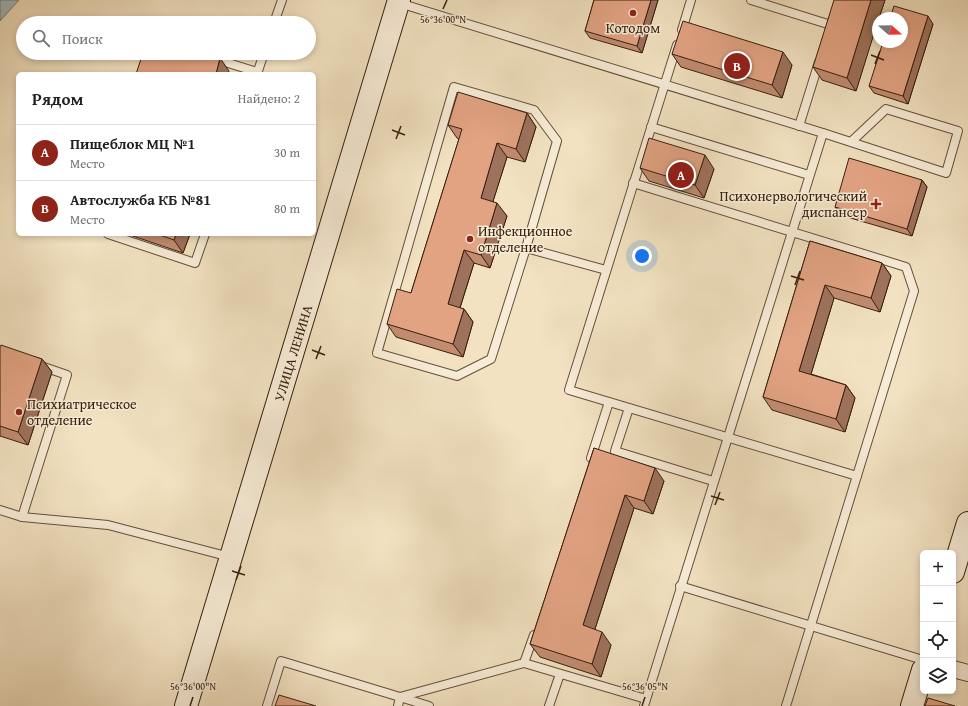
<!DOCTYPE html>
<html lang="ru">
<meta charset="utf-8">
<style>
body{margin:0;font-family:"Gentium Book Plus",serif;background:#f6f6f6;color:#202124}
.controls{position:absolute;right:12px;bottom:12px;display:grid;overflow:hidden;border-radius:6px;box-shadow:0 2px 6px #0003}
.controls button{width:36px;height:36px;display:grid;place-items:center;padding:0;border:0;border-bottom:1px solid #e0e0e0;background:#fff;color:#202124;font:20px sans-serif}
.compass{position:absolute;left:872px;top:12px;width:36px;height:36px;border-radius:50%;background:#fff;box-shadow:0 2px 6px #0003;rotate:110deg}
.you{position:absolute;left:642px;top:256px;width:14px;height:14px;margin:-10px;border:3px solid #fff;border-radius:50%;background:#1a73e8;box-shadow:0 0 0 6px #1a73e833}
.badge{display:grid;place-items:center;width:26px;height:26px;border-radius:50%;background:#8f2418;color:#fff;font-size:13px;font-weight:700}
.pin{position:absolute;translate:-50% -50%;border:2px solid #fff;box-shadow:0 1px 4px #0006}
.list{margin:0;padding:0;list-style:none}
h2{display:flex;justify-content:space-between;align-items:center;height:52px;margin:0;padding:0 16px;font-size:17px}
h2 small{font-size:13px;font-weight:400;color:#757577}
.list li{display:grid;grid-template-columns:26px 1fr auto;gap:12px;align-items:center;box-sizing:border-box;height:56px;padding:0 16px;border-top:1px solid #e0e0e0}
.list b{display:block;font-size:15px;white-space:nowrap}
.list p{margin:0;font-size:13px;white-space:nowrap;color:#757577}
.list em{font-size:13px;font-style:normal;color:#757577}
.icon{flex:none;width:22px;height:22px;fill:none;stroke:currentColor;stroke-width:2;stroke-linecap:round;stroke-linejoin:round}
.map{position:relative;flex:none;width:968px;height:706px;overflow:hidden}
.search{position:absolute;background:#fff;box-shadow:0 2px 6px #0003;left:16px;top:16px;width:300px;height:44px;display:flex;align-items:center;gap:10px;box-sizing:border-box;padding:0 14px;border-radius:22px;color:#757577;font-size:15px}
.panel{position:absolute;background:#fff;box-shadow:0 2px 6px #0003;left:16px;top:72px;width:300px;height:164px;border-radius:6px}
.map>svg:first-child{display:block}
.water{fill:#a1babe;stroke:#777c77}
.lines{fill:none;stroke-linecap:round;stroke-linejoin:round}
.lane-casing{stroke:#665039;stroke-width:10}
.street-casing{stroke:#665039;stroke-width:18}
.secondary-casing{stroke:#38200c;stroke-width:24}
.lane{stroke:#f7ecd7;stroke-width:8}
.street{stroke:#f7ecd7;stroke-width:16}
.secondary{stroke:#f7ecd7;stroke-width:22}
.wall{fill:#c28c71;stroke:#38200c}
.shaded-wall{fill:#9e725c;stroke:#38200c}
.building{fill:#e2a383;stroke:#38200c}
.ticks{fill:none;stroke:#38200c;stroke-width:1.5}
.poi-dot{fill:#8f2418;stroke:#f7ecd7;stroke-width:1.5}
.labels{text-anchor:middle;stroke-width:3;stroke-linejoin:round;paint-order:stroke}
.poi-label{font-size:14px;fill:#38200c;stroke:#f7ecd7;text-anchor:start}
.street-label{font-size:14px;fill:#38200c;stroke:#f7ecd7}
.ticks-label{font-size:10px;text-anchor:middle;fill:#38200c;stroke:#f7ecd7;stroke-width:3;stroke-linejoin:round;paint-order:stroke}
</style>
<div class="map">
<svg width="968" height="706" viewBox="0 0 968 706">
<rect width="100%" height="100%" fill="#f2e2c1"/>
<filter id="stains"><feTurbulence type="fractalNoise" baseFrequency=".005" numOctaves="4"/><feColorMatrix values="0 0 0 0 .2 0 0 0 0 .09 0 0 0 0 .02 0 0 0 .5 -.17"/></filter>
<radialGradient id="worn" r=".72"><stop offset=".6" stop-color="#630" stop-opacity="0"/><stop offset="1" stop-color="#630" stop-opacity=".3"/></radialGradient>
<polygon class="water" points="0,0 19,0 0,21"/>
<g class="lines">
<g class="lane-casing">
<g id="lane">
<polyline points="751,0 831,25 830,30"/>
<polyline points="399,3 823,133 644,706"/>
<polyline points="274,23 282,0"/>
<polyline points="682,30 691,0"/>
<polyline points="677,45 569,390 857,476"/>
<polyline points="196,53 257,72"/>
<polyline points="257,74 264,53"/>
<polyline points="799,126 819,62"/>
<polyline points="651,127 809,175"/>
<polyline points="823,133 946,173 958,131 886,109 851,142"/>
<polyline points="633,183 906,267 914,291 786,706"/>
<polyline points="108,234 195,263 205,234"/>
<polyline points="526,248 491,359 457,376 377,353 454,87 534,110 557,141 526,248 606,270"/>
<polyline points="629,408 615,451 713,481"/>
<polyline points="591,458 609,402"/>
<polyline points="0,510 22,517 108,525 230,557"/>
<polyline points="22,517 67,375 41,366"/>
<polyline points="680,586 923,660"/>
<polyline points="524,663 646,699"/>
<polyline points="267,706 281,661 400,697 524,663 534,635"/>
<polyline points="398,706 400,697 429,706"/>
<polyline points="549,706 560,674"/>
</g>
</g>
<g class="street-casing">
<polyline id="street" points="953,669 968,673"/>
</g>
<g class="secondary-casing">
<g id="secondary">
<polyline points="953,572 968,523"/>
<polyline points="186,706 399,0"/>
<polyline points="912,706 923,670"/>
</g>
</g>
<use href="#lane" class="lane"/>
<use href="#street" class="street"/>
<use href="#secondary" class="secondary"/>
</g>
<g class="wall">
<polygon points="594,0 658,0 642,53 590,38 585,31"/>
<polygon points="885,0 879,18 878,18 856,91 822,80 813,67"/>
<polygon points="933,24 908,104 874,93 869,86"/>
<polygon points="672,54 792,65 782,98 681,67"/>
<polygon points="527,113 536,127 525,162 507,157 493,201 507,216 490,268 474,263 460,308 464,309 473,322 463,357 396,337 387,324 411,293 459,139 457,138 448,125"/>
<polygon points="640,168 714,169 704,198 649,181"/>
<polygon points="922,180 927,187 912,236 840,215 835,207"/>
<polygon points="127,234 190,234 183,253"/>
<polygon points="810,241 882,263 891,276 880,312 834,298 811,374 846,385 855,398 845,432 772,410 763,397"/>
<polygon points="0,347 42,359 52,372 28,445 0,436"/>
<polygon points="594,448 664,481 653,514 634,508 595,629 611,645 601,677 540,657 530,644"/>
</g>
<g class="shaded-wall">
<polygon points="651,0 658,0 642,53 637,46"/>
<polygon points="871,0 885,0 879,18 878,18 878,21 856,91 847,78"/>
<polygon points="928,16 933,24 908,104 903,96"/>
<polygon points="783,52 792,65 782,98 772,85"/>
<polygon points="220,58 229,71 228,74 216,74"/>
<polygon points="527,113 536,127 525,162 516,149"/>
<polygon points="497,143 507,157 490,211 481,198"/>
<polygon points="705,155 714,169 704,198 695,185"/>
<polygon points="922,180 927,187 912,236 907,229"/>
<polygon points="497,203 507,216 490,268 481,255"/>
<polygon points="176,234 190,234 183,253 174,240"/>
<polygon points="464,250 474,263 457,317 448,304"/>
<polygon points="882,263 891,276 880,312 871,298"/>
<polygon points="825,285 834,298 808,384 799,371"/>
<polygon points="464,309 473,322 463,357 453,344"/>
<polygon points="42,359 52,372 28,445 18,432"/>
<polygon points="846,385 855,398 845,432 836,419"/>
<polygon points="655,468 664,481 653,514 644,501"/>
<polygon points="625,495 634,508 592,638 583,625"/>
<polygon points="602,632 611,645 601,677 592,664"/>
</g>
<g class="building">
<polygon points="594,0 651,0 637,46 585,31"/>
<polygon points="834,0 871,0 847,78 813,67"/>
<polygon points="894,6 928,16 903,96 869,86 883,42 902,42 902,18 890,18"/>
<polygon points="683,21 783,52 772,85 672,54"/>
<polygon points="143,53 205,53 220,58 216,74 136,74"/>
<polygon points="458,92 527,113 516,149 497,143 481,198 497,203 481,255 464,250 448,304 464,309 453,344 387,324 397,289 411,293 462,129 448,125"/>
<polygon points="649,138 705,155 695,185 640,168"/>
<polygon points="849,158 922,180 907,229 835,207"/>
<polygon points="157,234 176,234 174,240"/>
<polygon points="810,241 882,263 871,298 825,285 799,371 846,385 836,419 763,397"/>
<polygon points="1,345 42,359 18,432 0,426 0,347"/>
<polygon points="594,448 655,468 644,501 625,495 583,625 602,632 592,664 530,644"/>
<polygon points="279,695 316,706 275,706"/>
<polygon points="928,698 955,706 925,706"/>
</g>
<path class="ticks" d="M443,9l4,-9M871,55l13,5M875,64l5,-13M392,130l13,5M396,139l5,-13M791,276l13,4M795,285l5,-14M312,350l13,5M316,359l5,-13M711,496l13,4M715,505l5,-13M232,571l13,4M236,580l5,-14M190,706l3,-9M642,706l3,-9"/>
<g class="poi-dot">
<circle cx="633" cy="13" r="4"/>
<path d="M874 198h4v4h4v4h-4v4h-4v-4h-4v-4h4z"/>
<circle cx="470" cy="239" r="4"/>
<circle cx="19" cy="412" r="4"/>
</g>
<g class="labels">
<g class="poi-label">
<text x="633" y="33" text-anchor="middle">Котодом</text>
<text x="867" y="201" text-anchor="end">Психонервологический<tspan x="867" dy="16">диспансер</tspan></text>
<text x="478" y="236">Инфекционное<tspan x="478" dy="16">отделение</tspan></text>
<text x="27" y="409">Психиатрическое<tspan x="27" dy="16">отделение</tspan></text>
</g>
<g class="street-label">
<text transform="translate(293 353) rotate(-73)" y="5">УЛИЦА ЛЕНИНА</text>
</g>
</g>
<g class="ticks-label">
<text x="443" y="23">56°36'00"N</text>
<text x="193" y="690">56°36'00"N</text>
<text x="645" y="690">56°36'05"N</text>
</g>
<rect width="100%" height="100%" filter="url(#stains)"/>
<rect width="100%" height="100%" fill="url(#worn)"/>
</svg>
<div class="controls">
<button>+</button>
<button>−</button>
<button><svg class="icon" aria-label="locate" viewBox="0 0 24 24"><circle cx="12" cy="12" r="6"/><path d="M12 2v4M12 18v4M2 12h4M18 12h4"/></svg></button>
<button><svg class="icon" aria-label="layers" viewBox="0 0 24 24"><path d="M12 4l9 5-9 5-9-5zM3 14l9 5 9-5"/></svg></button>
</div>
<svg class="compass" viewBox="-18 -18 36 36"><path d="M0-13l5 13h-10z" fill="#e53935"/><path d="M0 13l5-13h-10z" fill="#757577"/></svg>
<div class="you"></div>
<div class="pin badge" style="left:681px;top:175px">A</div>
<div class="pin badge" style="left:737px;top:66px">B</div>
<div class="search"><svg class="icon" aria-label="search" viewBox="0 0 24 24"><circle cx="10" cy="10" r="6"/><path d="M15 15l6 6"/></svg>Поиск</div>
<section class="panel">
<h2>Рядом<small>Найдено: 2</small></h2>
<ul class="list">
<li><span class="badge">A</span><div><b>Пищеблок МЦ №1</b><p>Место</p></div><em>30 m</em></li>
<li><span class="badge">B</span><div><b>Автослужба КБ №81</b><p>Место</p></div><em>80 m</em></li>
</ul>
</section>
</div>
